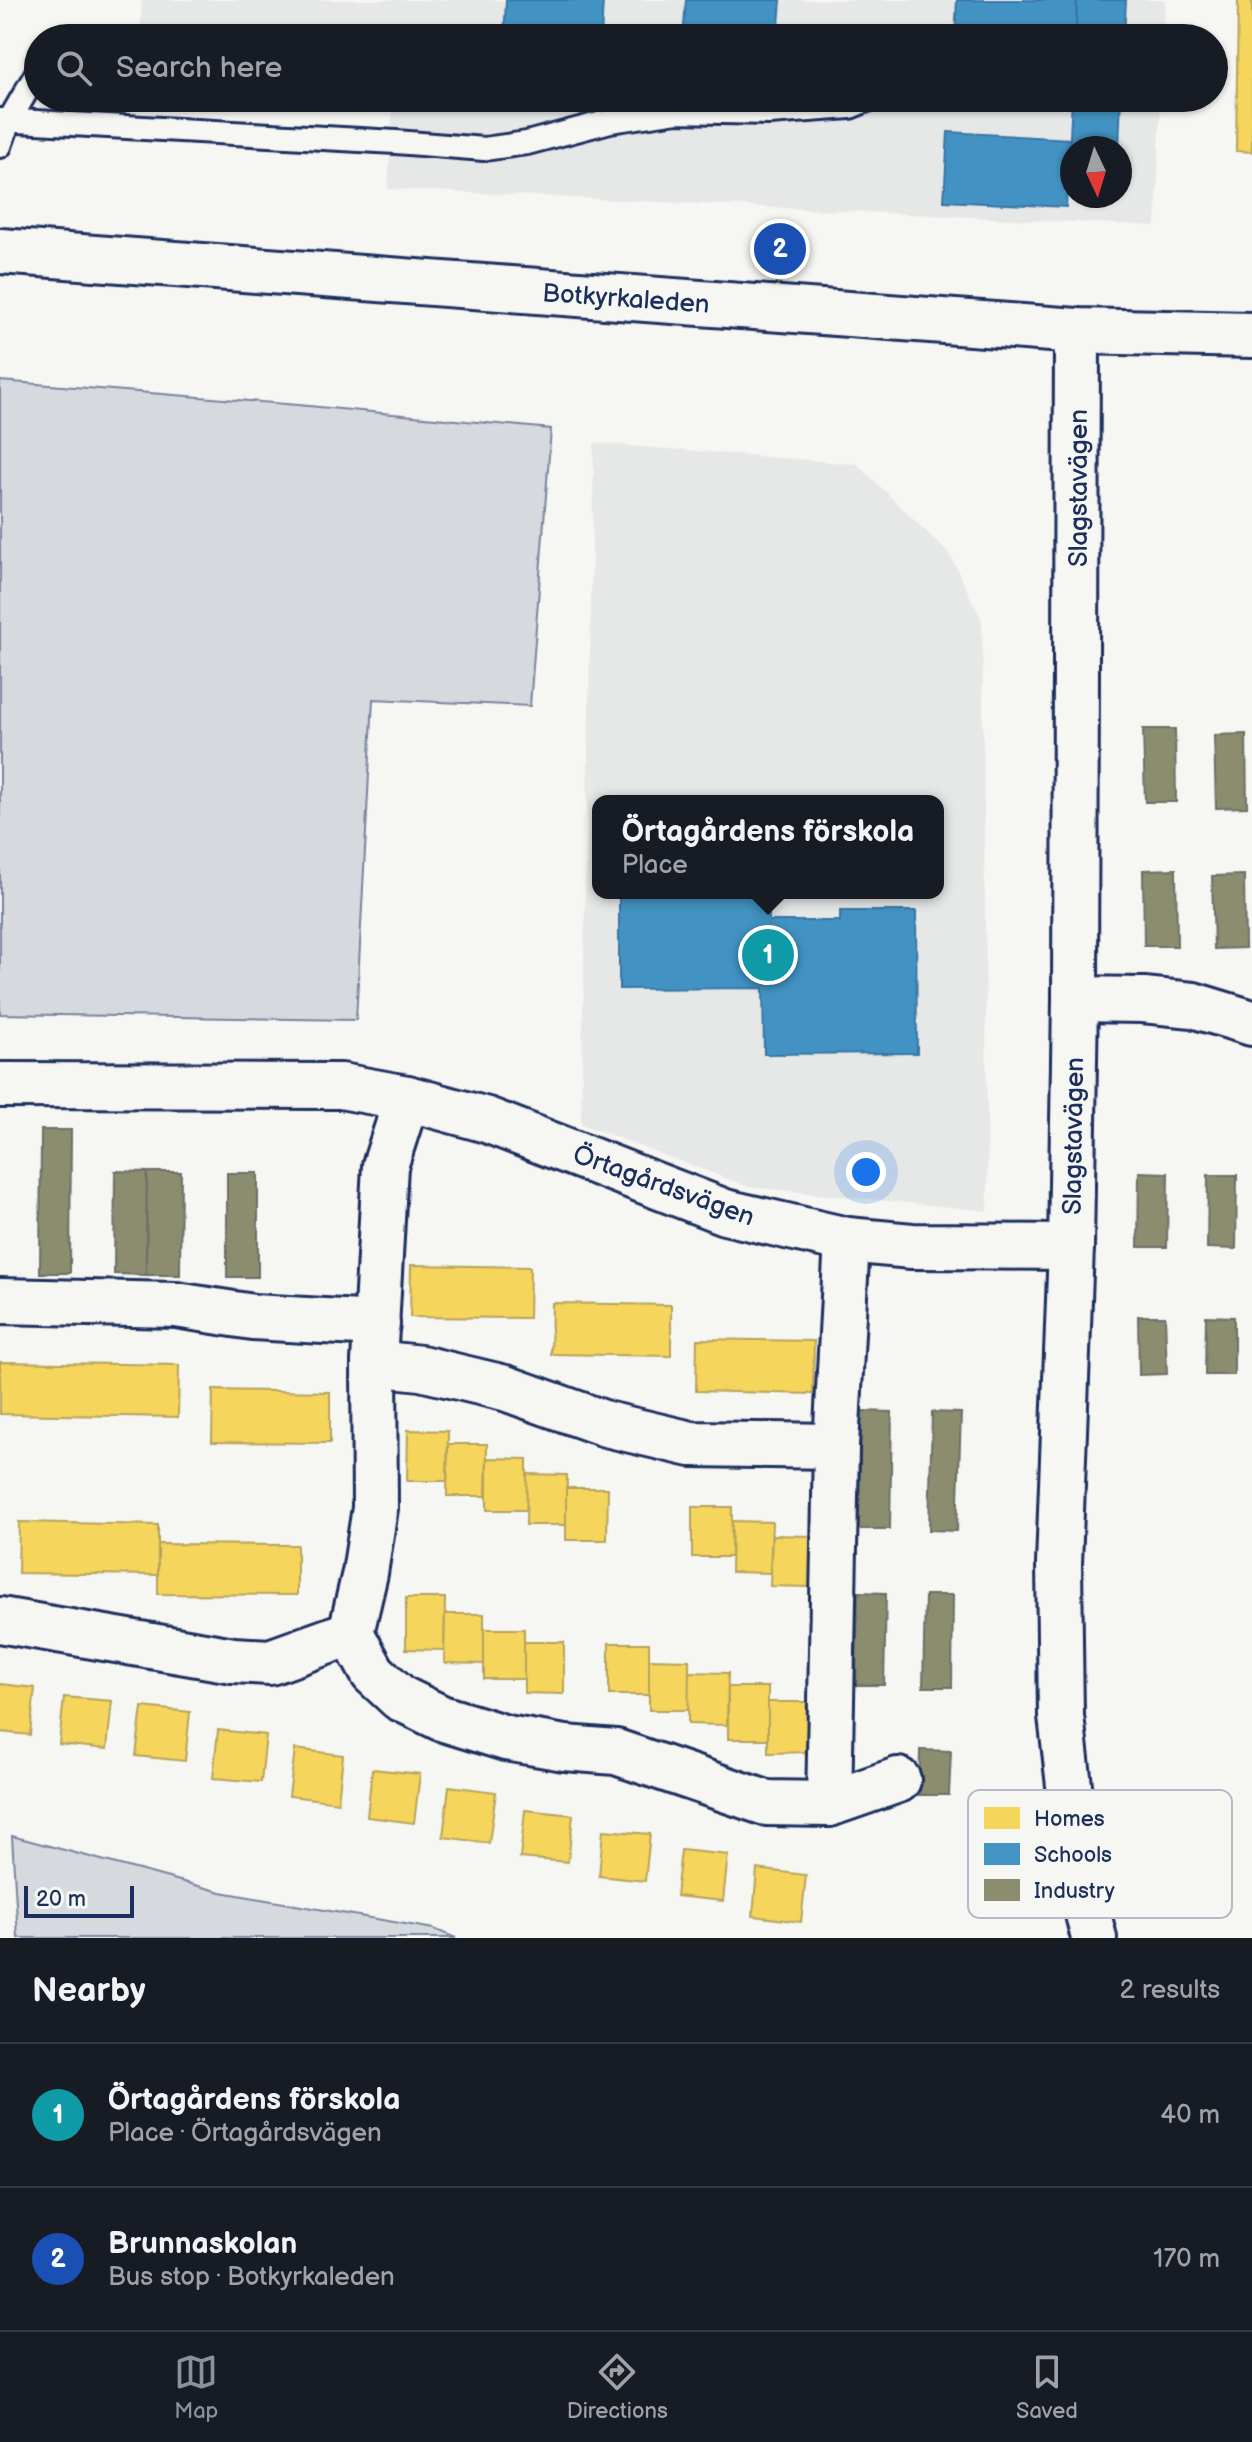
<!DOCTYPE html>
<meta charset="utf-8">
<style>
body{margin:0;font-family:"Balsamiq Sans",sans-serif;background:#242831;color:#f1f3f6}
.compass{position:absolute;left:1060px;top:136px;width:72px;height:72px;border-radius:50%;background:#171b24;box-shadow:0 2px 6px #0004;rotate:176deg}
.scale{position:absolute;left:24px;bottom:20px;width:110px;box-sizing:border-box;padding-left:8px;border:4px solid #1b2f5e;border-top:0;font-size:22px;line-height:28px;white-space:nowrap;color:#1b2f5e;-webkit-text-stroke:6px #f6f6f2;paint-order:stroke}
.you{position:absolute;left:866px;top:1172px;width:28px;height:28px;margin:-20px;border:6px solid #fff;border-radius:50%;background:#1a73e8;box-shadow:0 0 0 12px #1a73e833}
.badge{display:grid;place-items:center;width:52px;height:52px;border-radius:50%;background:#8c9099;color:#fff;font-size:26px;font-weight:700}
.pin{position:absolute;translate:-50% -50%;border:4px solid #fff;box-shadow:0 2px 8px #0006}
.popup{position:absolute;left:592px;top:795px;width:352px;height:104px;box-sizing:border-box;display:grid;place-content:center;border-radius:16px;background:#171b24;filter:drop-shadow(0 2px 6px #0005);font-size:26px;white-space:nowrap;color:#9ea1a6}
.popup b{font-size:30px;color:#f1f3f6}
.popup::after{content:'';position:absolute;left:50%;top:100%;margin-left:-16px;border:16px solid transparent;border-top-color:#171b24}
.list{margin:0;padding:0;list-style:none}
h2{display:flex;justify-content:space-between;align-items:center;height:104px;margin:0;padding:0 32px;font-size:34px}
h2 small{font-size:26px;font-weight:400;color:#9ea1a6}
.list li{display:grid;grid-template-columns:52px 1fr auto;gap:24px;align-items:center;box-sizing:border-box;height:144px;padding:0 32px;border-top:2px solid #363941}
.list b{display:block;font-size:30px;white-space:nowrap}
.list p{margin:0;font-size:26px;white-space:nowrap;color:#9ea1a6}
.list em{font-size:26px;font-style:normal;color:#9ea1a6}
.icon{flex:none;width:44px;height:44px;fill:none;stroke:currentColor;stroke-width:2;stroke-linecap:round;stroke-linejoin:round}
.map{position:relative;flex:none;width:1252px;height:1938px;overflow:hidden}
.search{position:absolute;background:#171b24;box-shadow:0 2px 6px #0004;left:24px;right:24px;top:24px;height:88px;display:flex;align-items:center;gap:20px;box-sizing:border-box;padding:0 28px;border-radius:44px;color:#9ea1a6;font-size:30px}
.sheet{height:392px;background:#171b24}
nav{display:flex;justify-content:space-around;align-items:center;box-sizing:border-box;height:112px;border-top:2px solid #363941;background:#171b24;font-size:22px;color:#9ea1a6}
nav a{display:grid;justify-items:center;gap:4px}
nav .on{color:#8c9099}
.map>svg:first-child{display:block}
.built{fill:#e6e7e7;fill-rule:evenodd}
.green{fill:#d6d9dd;stroke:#78849e;stroke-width:2}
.homes{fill:#f6d55c;stroke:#b4a35d;stroke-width:2}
.schools{fill:#4393c3;stroke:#3775a5;stroke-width:2}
.industry{fill:#8c8c6e;stroke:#6a7069;stroke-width:2}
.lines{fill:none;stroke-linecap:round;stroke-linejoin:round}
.lane-casing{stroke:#1b2f5e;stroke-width:28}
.street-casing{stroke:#1b2f5e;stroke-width:50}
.secondary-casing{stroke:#1b2f5e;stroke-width:50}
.lane{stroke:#f6f6f2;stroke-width:22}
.street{stroke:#f6f6f2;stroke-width:44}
.secondary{stroke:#f6f6f2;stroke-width:44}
.labels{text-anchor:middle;stroke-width:8;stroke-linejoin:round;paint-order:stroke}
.street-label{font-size:26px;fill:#1b2f5e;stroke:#f6f6f2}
.key{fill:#f6f6f2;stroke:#b4bac6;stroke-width:2}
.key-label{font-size:22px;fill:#1b2f5e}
</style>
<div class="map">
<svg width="1252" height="1938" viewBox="0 0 1252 1938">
<rect width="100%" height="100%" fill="#f6f6f2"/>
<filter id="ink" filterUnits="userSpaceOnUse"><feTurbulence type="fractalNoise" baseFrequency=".0125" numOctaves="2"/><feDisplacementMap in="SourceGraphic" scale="16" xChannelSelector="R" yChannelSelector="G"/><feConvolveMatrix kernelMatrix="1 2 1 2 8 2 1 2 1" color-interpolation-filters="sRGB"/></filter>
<g filter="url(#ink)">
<g class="built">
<polygon points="142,0 1165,0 1164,38 140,38"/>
<path d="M393,98h768l-5,128 -768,-37zM1072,148h48v48h-48z"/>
<path d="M594,443l263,21 93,91 32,66 6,590 -239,-24 -168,-63zM598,801h340v92h-340z"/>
</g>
<g class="green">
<polygon points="0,381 298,405 551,429 530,706 373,699 356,1020 0,1014"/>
<polygon points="12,1836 221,1892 434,1929 456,1938 18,1938"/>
</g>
<g class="homes">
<polygon points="1238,0 1252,0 1252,152 1236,151"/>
<polygon points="411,1265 530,1267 529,1318 410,1317"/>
<polygon points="552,1303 671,1305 671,1356 551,1354"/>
<polygon points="697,1339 814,1341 813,1394 696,1391"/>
<polygon points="0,1362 179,1365 178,1417 0,1414"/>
<polygon points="213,1390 330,1392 330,1443 212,1442"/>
<polygon points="408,1430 448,1431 447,1481 407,1481"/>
<polygon points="448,1444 487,1444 486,1496 447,1496"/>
<polygon points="487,1458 527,1459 527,1510 487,1510"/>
<polygon points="527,1474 567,1475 566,1525 526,1525"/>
<polygon points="566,1488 608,1488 607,1540 566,1540"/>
<polygon points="692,1507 732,1507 731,1557 692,1557"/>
<polygon points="732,1521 772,1522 770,1573 731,1572"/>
<polygon points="19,1522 158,1525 158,1575 18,1573"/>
<polygon points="772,1535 811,1536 810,1587 770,1586"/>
<polygon points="158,1544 297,1545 297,1595 158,1594"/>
<polygon points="406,1598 445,1598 444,1650 406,1649"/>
<polygon points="445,1614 484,1614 484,1664 444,1663"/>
<rect x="484" y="1629" width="40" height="50"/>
<polygon points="524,1642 564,1642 564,1694 524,1693"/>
<rect x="609" y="1643" width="40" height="52"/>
<polygon points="649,1659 689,1660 689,1710 649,1710"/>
<polygon points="689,1672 728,1673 727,1725 688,1724"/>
<polygon points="0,1684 35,1688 30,1735 0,1732"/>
<rect x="728" y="1687" width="40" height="52"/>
<polygon points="64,1697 112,1701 107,1749 59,1744"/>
<polygon points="768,1702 808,1702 809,1752 768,1753"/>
<polygon points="142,1707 190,1712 185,1761 136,1756"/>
<polygon points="218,1730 266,1735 261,1782 213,1778"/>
<polygon points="295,1749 343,1755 338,1802 289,1796"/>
<polygon points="372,1769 420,1774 414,1823 367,1817"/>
<polygon points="449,1786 496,1792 489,1843 443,1837"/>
<polygon points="525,1810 573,1815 568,1862 520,1858"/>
<polygon points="603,1830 650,1834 645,1881 599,1876"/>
<polygon points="681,1850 728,1855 723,1901 676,1896"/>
<polygon points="757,1869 806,1875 801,1922 753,1916"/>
</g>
<g class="schools">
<polygon points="506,0 603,0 601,38 504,38"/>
<polygon points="686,0 781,0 778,38 683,38"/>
<polygon points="957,0 1077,0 1076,38 955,38"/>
<polygon points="1077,0 1126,0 1124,38 1076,38"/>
<polygon points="1072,98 1121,98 1119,148 1072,148 1072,196 1067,196"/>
<polygon points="948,132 1070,139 1066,207 944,201"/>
<polygon points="619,893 769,893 769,921 840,921 840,911 916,911 917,1053 764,1054 763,988 619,989"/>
</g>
<g class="industry">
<polygon points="1143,729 1175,729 1176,802 1145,802"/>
<polygon points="1246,734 1247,807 1216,808 1214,735"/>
<polygon points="1176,869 1177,946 1144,946 1143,870"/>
<polygon points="1244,875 1245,948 1214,949 1212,876"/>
<polygon points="41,1130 71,1130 70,1273 40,1273"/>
<polygon points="115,1171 147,1172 146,1275 114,1274"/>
<polygon points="147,1172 181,1172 180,1275 146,1275"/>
<polygon points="1139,1172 1168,1173 1167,1247 1138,1247"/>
<rect x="227" y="1173" width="31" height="104"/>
<polygon points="1208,1175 1237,1175 1236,1249 1207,1248"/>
<polygon points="1138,1316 1165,1316 1167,1374 1139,1375"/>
<polygon points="1206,1316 1234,1317 1234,1375 1205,1375"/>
<polygon points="861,1411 892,1412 890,1529 859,1529"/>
<polygon points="932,1412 961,1413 957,1531 929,1530"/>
<polygon points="858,1592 886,1593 884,1685 856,1685"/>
<polygon points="925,1595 953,1595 952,1687 923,1687"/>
<polygon points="920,1750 951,1751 949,1795 919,1795"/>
</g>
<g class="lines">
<g class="lane-casing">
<g id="lane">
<polyline points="0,120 396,142 484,149 527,143 610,121 677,111 769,113 850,107 872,98"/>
<polyline points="0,146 9,121 38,71"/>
</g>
</g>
<g class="street-casing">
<g id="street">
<polyline points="1075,999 1143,1000 1193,1005 1252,1023"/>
<polyline points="0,1085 341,1086 407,1098 487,1120 725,1212 847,1240 912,1246 1071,1247"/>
<polyline points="407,1098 385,1166 374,1363 375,1508 365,1573 351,1633 373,1673 400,1698 441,1718 506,1738 565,1748 616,1752 766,1803 829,1804 898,1780"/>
<polyline points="0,1301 176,1305 253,1317 377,1324"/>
<polyline points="374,1363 421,1368 505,1388 606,1424 691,1444 836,1446"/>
<polyline points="0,1620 233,1660 270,1662 351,1633"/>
<polyline points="829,1804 836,1446 847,1240"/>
</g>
</g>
<g class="secondary-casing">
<g id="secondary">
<polyline points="0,251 1077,331 1252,335"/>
<polyline points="1077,331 1075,999 1071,1247 1059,1564 1061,1716 1074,1829 1087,1910 1094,1938"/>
</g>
</g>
<use href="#lane" class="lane"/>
<use href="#street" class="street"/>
<use href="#secondary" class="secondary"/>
</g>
</g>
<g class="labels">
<g class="street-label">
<text transform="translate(626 298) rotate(4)" y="9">Botkyrkaleden</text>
<text transform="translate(1078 488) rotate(-90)" y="9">Slagstavägen</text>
<text transform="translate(1073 1136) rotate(-89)" y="9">Slagstavägen</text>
<text transform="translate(664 1185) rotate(20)" y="9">Örtagårdsvägen</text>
</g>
</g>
<rect x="968" y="1790" width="264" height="128" rx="12" class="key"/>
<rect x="984" y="1807" width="36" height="22" fill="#f6d55c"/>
<rect x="984" y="1843" width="36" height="22" fill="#4393c3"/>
<rect x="984" y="1879" width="36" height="22" fill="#8c8c6e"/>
<g class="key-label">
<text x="1034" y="1826">Homes</text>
<text x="1034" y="1862">Schools</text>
<text x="1034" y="1898">Industry</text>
</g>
</svg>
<svg class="compass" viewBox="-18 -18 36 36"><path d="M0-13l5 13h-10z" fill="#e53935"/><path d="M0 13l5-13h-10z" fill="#9ea1a6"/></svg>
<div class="scale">20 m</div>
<div class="you"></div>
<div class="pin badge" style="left:768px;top:955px;background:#0f9aa8">1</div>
<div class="popup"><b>Örtagårdens förskola</b>Place</div>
<div class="pin badge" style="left:780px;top:249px;background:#1a4fb4">2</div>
<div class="search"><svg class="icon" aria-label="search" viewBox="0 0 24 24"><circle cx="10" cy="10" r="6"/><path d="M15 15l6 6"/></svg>Search here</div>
</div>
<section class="sheet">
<h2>Nearby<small>2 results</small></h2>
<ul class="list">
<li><span class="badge" style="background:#0f9aa8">1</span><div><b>Örtagårdens förskola</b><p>Place · Örtagårdsvägen</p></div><em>40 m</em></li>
<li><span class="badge" style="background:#1a4fb4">2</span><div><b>Brunnaskolan</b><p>Bus stop · Botkyrkaleden</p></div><em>170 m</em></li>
</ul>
</section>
<nav>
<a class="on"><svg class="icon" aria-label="map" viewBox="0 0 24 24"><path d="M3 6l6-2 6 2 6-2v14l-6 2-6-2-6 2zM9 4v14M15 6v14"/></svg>Map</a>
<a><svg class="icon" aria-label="directions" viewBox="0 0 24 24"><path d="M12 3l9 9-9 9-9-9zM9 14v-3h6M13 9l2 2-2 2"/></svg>Directions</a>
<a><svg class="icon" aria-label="saved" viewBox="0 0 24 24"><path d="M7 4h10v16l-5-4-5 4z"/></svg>Saved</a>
</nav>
